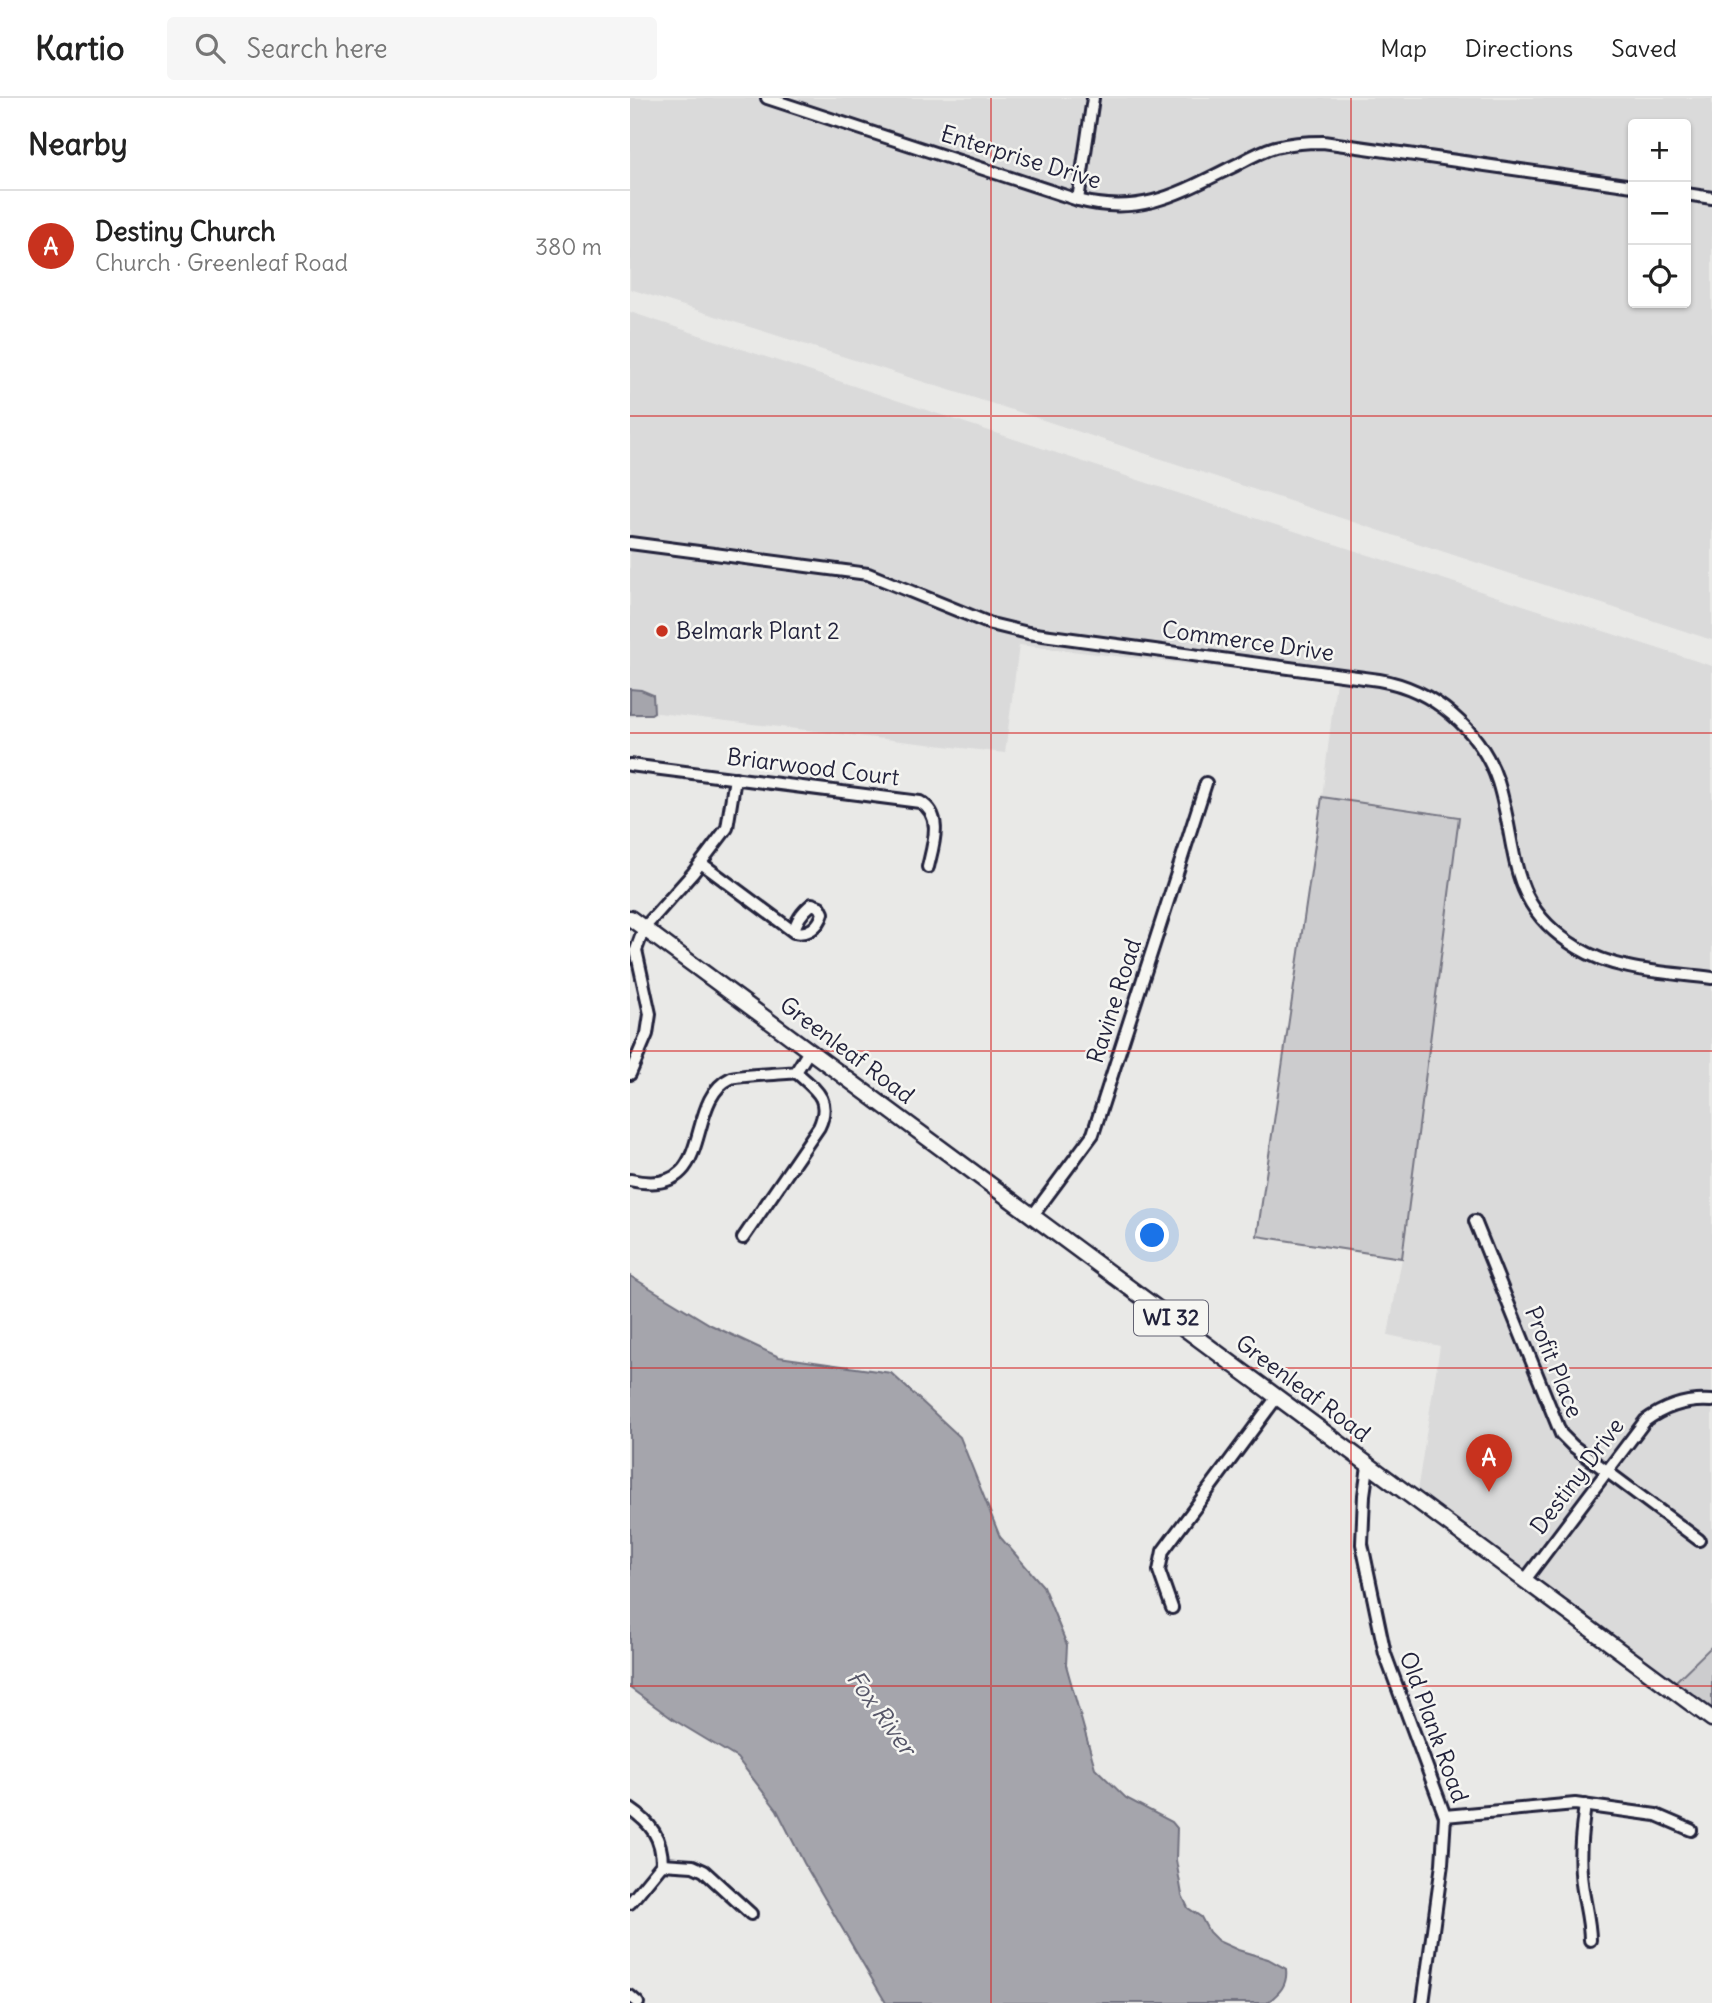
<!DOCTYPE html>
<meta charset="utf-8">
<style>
body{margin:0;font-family:Delius,sans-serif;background:#f6f6f6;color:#222}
.controls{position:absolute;right:21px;top:21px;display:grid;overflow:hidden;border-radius:7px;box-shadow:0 2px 5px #0004}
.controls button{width:63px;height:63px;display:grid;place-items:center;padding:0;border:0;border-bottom:2px solid #e0e0e0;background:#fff;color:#222;font:35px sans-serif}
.you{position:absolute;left:523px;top:1138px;width:24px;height:24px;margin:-18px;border:5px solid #fff;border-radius:50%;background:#1a73e8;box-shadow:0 0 0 10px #1a73e833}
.badge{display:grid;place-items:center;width:46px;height:46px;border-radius:50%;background:#c8321e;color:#fff;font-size:23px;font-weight:700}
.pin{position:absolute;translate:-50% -58px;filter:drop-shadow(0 2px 4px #0008)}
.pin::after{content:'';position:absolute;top:37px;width:24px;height:21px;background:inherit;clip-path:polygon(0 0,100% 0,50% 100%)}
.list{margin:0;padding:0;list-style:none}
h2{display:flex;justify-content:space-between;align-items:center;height:91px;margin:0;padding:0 28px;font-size:30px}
h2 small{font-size:23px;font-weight:400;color:#767676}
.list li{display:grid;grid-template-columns:46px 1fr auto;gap:21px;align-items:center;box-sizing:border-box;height:112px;padding:0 28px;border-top:2px solid #e0e0e0}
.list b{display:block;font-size:26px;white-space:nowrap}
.list p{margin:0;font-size:23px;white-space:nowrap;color:#767676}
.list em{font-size:23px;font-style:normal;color:#767676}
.icon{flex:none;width:38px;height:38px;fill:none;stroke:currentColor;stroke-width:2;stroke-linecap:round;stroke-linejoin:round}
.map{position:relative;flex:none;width:1082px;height:1905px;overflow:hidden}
header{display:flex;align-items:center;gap:42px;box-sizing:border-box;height:98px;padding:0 35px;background:#fff;border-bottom:2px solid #e0e0e0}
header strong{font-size:33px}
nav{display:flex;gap:38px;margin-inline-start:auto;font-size:24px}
.search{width:490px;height:63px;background:#f6f6f6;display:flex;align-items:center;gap:18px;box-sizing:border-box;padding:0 24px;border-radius:7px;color:#767676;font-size:26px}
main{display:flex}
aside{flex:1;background:#fff}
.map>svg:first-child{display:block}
.built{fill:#dadada;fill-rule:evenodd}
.green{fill:#ccccce;stroke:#777784;stroke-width:2}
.water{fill:#a5a5ac;stroke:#71717f;stroke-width:2}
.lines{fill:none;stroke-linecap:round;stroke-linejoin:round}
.minor-casing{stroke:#22223b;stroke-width:16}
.major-casing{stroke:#22223b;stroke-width:19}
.minor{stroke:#f6f6f2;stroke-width:10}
.major{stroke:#f6f6f2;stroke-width:14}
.grid{fill:none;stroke:#d62828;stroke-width:2;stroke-opacity:0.55}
.poi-dot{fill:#c8321e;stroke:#f6f6f2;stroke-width:2.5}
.labels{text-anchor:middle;stroke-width:5;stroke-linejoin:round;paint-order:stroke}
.shield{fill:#f6f6f2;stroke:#626272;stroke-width:2}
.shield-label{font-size:21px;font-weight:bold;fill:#22223b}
.street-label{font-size:23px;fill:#22223b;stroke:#f6f6f2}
.poi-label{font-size:23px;fill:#22223b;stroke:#f6f6f2;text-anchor:start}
.water-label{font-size:24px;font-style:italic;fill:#565668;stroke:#f6f6f2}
</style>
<header>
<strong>Kartio</strong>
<div class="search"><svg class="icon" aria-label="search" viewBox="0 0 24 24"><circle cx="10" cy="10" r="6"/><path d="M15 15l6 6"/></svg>Search here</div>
<nav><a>Map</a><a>Directions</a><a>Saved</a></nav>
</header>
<main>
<aside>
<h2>Nearby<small></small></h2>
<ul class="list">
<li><span class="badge">A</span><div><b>Destiny Church</b><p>Church · Greenleaf Road</p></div><em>380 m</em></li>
</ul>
</aside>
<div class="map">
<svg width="1082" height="1905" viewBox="0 0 1082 1905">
<rect width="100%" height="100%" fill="#e9e9e7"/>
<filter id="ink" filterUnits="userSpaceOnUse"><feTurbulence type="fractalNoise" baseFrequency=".0143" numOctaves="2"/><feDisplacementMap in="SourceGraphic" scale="14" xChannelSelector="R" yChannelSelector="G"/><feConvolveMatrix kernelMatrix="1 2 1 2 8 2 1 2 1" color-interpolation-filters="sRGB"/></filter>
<g filter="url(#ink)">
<g class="built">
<path d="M0,0h1082v542l-687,-226 -395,-125zM1003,26h53v179h-53z"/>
<polygon points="0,214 587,408 1082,568 1082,1548 1044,1585 787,1394 810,1248 758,1237 772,1160 829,719 692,699 706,583 389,547 375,655 28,615 0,619"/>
</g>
<g class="green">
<polygon points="692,699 829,719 772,1160 627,1138"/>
<polygon points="1082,1548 1082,1617 1044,1585"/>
</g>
<g class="water">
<polygon points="0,591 11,592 23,597 24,614 21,616 0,616"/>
<path d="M0,1178l81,49 68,32 112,16 69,64 40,100 43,49 24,59 -1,20 29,103 31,30 46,24 5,6 -1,32 6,35 6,13 13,9 8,15 9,9 20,9 30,9 18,10c2,17 -7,24 -19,34h-381l-82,-140 -27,-53 -40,-52 -63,-38 -44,-32z"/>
</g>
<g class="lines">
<g class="minor-casing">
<g id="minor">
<path d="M137,0l311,102c64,17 103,-8 158,-35 13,-7 25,-14 39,-18 16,-4 32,-5 48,-5l310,44"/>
<polyline points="1056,96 1082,100"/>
<polyline points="448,102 463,0"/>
<path d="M0,445l238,31 123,50 37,9 351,47c54,9 102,50 119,102 21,67 7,123 80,166 39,24 90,24 134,30"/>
<path d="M0,667l290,37c24,13 13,43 8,65"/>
<path d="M71,765l93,69c14,3 25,-5 29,-19l-3,-6 -8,-3c-10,8 -16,16 -18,28"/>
<polyline points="0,976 17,936 20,916 6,852 14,830 63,775 97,730 105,680"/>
<path d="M0,1082c88,20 52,-79 101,-102 8,-3 53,-4 65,-6l13,-21"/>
<polyline points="403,1117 463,1036 576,685"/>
<polyline points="845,1123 931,1336 943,1348 1069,1442"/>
<path d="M113,1140l76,-111c13,-28 -3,-37 -23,-55"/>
<polyline points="738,1368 734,1397 732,1446 755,1556 815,1718 812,1766 793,1905"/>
<path d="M895,1482l120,-159c20,-15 41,-22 67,-20"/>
<polyline points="542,1510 529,1473 533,1453 647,1299"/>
<path d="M955,1707c-3,23 -6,45 -4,68 1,23 9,44 9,67"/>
<path d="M0,1711c21,14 32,29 32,55"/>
<polyline points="815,1718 945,1706 1026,1717 1061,1732"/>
<polyline points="32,1766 63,1768 74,1773 121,1816"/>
<polyline points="0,1805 32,1766"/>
<polyline points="0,1898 8,1905"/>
</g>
</g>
<g class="major-casing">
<polyline id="major" points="0,820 1082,1621"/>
</g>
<use href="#minor" class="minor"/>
<use href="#major" class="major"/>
</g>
</g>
<path class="grid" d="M361,0v1905M721,0v1905M0,318h1082M0,635h1082M0,953h1082M0,1270h1082M0,1588h1082"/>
<circle class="poi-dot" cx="32" cy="533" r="7"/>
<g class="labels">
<rect class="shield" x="504" y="1202.5" width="74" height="35" rx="5"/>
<g class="shield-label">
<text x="541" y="1227">WI 32</text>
</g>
<g class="street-label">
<text transform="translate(391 59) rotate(17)" y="8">Enterprise Drive</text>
<text transform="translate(618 543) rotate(8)" y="8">Commerce Drive</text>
<text transform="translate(183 669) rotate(7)" y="8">Briarwood Court</text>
<text transform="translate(484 903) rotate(-72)" y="8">Ravine Road</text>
<text transform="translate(217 952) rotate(37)" y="8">Greenleaf Road</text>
<text transform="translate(924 1264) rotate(68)" y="8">Profit Place</text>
<text transform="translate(673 1290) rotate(37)" y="8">Greenleaf Road</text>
<text transform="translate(947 1378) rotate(-53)" y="8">Destiny Drive</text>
<text transform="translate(804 1629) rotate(70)" y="8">Old Plank Road</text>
</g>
<g class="poi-label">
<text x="46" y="541">Belmark Plant 2</text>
</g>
<g class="water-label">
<text transform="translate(251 1615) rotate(54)" y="8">Fox River</text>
</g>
</g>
</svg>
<div class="controls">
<button>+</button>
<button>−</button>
<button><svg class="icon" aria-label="locate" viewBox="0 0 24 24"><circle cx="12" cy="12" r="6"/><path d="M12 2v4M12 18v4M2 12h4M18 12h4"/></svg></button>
</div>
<div class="you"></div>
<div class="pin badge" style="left:859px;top:1394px">A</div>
</div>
</main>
